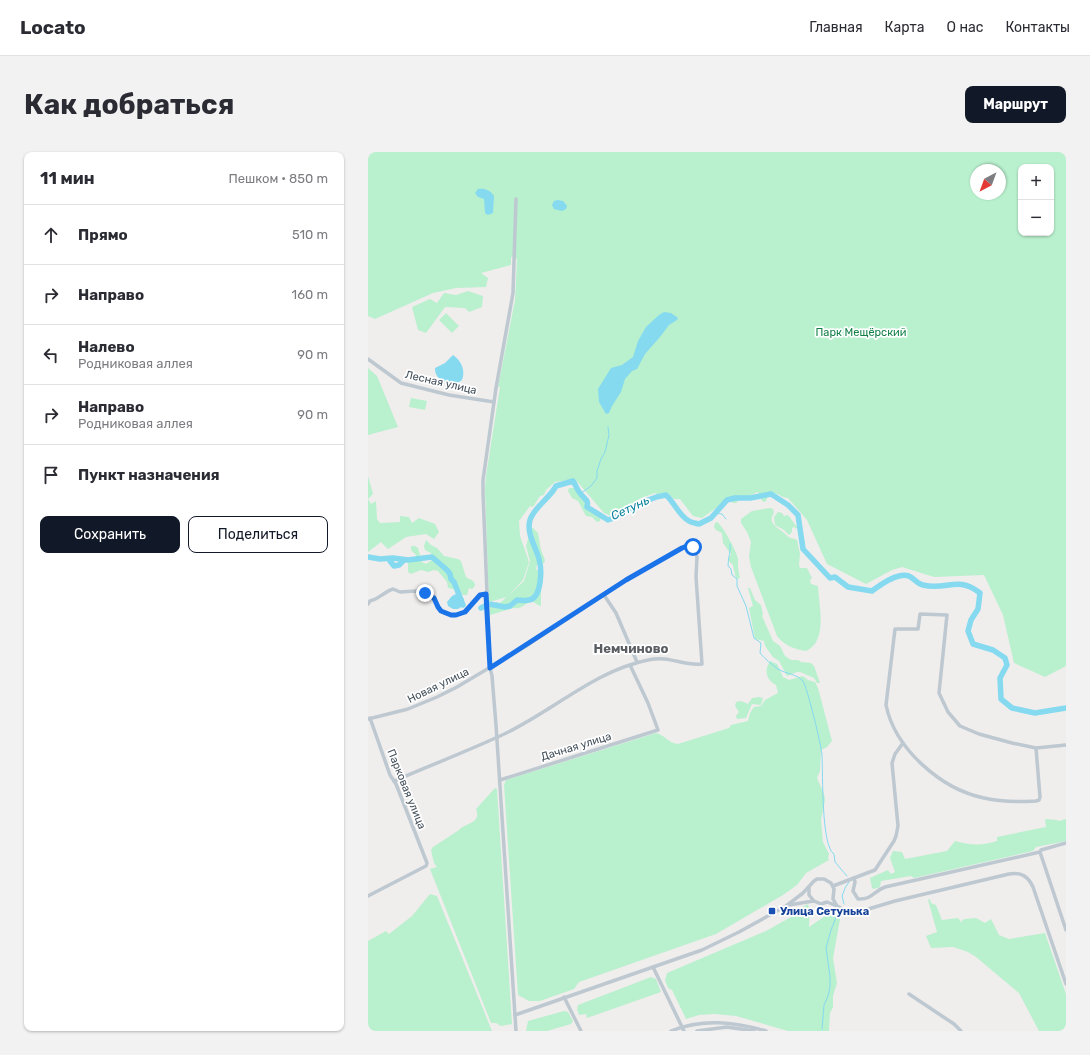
<!DOCTYPE html>
<html lang="ru">
<meta charset="utf-8">
<style>
body{margin:0;font-family:Rubik,sans-serif;background:#f2f2f3;color:#2b2b33}
.controls{position:absolute;right:12px;top:12px;display:grid;overflow:hidden;border-radius:8px;box-shadow:0 1px 3px #0004}
.controls button{width:36px;height:36px;display:grid;place-items:center;padding:0;border:0;border-bottom:1px solid #e1e1e2;background:#fff;color:#2b2b33;font:20px sans-serif}
.compass{position:absolute;left:602px;top:12px;width:36px;height:36px;border-radius:50%;background:#fff;box-shadow:0 1px 3px #0004;rotate:221deg}
.stop{position:absolute;width:12px;height:12px;margin:-9px;border:3px solid #1a73e8;border-radius:50%;background:#fff}
.stop.end{background:#1a73e8;border-color:#fff;box-shadow:0 1px 4px #0008}
.list{margin:0;padding:0;list-style:none}
h2{display:flex;justify-content:space-between;align-items:center;height:52px;margin:0;padding:0 16px;font-size:17px}
h2 small{font-size:13px;font-weight:400;color:#7c7c81}
.list li{display:grid;grid-template-columns:26px 1fr auto;gap:12px;align-items:center;box-sizing:border-box;height:60px;padding:0 16px;border-top:1px solid #e1e1e2}
.list b{display:block;font-size:15px;white-space:nowrap}
.list p{margin:0;font-size:13px;white-space:nowrap;color:#7c7c81}
.list em{font-size:13px;font-style:normal;color:#7c7c81}
.actions{display:flex;gap:8px;padding:12px 16px}
.actions a{flex:1;padding:9px 0;border:1px solid #111827;border-radius:8px;text-align:center;font-size:14px;color:#111827}
.actions .main{background:#111827;color:#fff}
.icon{flex:none;width:22px;height:22px;fill:none;stroke:currentColor;stroke-width:2;stroke-linecap:round;stroke-linejoin:round}
.map{position:relative;flex:none;width:698px;height:879px;overflow:hidden;border-radius:8px}
header{display:flex;align-items:center;gap:24px;box-sizing:border-box;height:56px;padding:0 20px;background:#fff;border-bottom:1px solid #e1e1e2}
header strong{font-size:19px}
nav{display:flex;gap:22px;margin-inline-start:auto;font-size:14px}
.intro{display:flex;align-items:center;justify-content:space-between;box-sizing:border-box;height:96px;padding:0 24px}
h1{margin:0;font-size:28px}
.button{padding:10px 18px;border-radius:8px;background:#111827;color:#fff;font-size:14px;font-weight:700}
main{display:flex;gap:24px;padding:0 24px}
aside{flex:1;background:#fff;border-radius:8px;box-shadow:0 1px 3px #0004}
.map>svg:first-child{display:block}
.green{fill:#b9f0ce;fill-rule:evenodd}
.water{fill:#85daef}
.lines{fill:none;stroke-linecap:round;stroke-linejoin:round}
.stream{stroke:#85daef;stroke-width:1}
.river{stroke:#85daef;stroke-width:5.5}
.minor{stroke:#bdc8d0;stroke-width:3.5}
.route{stroke:#1a73e8;stroke-width:5}
.transit-dot{fill:#1a4fb4;stroke:#fff;stroke-width:1.5}
.labels{text-anchor:middle;stroke-width:3.5;stroke-linejoin:round;paint-order:stroke}
.park-label{font-size:11px;fill:#138048;stroke:#fff}
.street-label{font-size:11px;fill:#45515c;stroke:#fff}
.transit-label{font-size:11px;font-weight:bold;fill:#164399;stroke:#fff;text-anchor:start}
.water-label{font-size:12px;font-style:italic;fill:#08809d;stroke:#fff}
.quarter-label{font-size:13px;font-weight:bold;fill:#5a5e63;stroke:#fff}
</style>
<header>
<strong>Locato</strong>
<nav><a>Главная</a><a>Карта</a><a>О нас</a><a>Контакты</a></nav>
</header>
<div class="intro"><h1>Как добраться</h1><a class="button">Маршрут</a></div>
<main>
<aside>
<h2>11 мин<small>Пешком · 850 m</small></h2>
<ul class="list">
<li><svg class="icon" aria-label="ahead" viewBox="0 0 24 24"><path d="M12 20V5M6 11l6-6 6 6"/></svg><div><b>Прямо</b></div><em>510 m</em></li>
<li><svg class="icon" aria-label="right" viewBox="0 0 24 24"><path d="M7 20v-9h11M14 6l5 5-5 5"/></svg><div><b>Направо</b></div><em>160 m</em></li>
<li><svg class="icon" aria-label="left" viewBox="0 0 24 24"><path d="M17 20v-9H6M10 6l-5 5 5 5"/></svg><div><b>Налево</b><p>Родниковая аллея</p></div><em>90 m</em></li>
<li><svg class="icon" aria-label="right" viewBox="0 0 24 24"><path d="M7 20v-9h11M14 6l5 5-5 5"/></svg><div><b>Направо</b><p>Родниковая аллея</p></div><em>90 m</em></li>
<li><svg class="icon" aria-label="arrive" viewBox="0 0 24 24"><path d="M6 21V4h12l-3 4 3 4H6"/></svg><div><b>Пункт назначения</b></div></li>
</ul>
<div class="actions"><a class="main">Сохранить</a><a>Поделиться</a></div>
</aside>
<div class="map">
<svg width="698" height="879" viewBox="0 0 698 879">
<rect width="100%" height="100%" fill="#f0eded"/>
<g class="green">
<path d="M0,0h698v514l-21,11 -31,-14 -11,-48 -19,-40 -50,2 -32,-10 -10,3 -26,14 -39,-20 -20,-44 -19,-22c-7,0 -13,-8 -21,-5v6l-2,3 -3,-1 -4,-9 -12,5 -3,-1 -7,7h-3l-4,-4 -27,19 -9,-2 -13,-17h-6l-7,-6 -10,1 -2,-1 -14,5 -30,18 -7,-3 -29,-34 -20,3 -9,8 -2,5 -4,1 -7,11 -3,-1 -11,15 1,15 9,26 -6,18 -16,17 -18,5 -4,-113 1,-13 14,-89h-2l17,-87 2,-41 -6,-2v8l-30,8 7,5 -2,9 -30,1 -23,5 -58,26 -7,-3zM653,15h30v66h-30zM608,18h24v24h-24z"/>
<polygon points="100,139 115,144 114,155 101,160 97,156 77,155 58,181 50,178 44,155 62,147 69,151 76,141 88,143"/>
<polygon points="78,161 91,174 84,181 71,168"/>
<polygon points="0,216 9,224 30,275 0,283"/>
<polygon points="43,246 59,249 57,258 41,255"/>
<polygon points="0,324 5,342 0,347 3,352 8,349 9,367 12,371 32,370 32,364 41,365 44,371 51,366 67,372 71,380 66,387 58,382 38,385 20,397 13,390 0,400"/>
<polygon points="201,336 208,336 216,349 218,356 233,365 232,369 229,370 224,365 218,364 210,349 204,346 200,339"/>
<path d="M402,356l3,1 1,4c-7,10 3,14 10,20 0,0 4,3 4,4 4,2 6,1 9,3l3,14 -1,11 1,3h7l5,10 -2,2 1,4 7,2c1,20 10,55 -12,65 -12,-2 -21,-5 -29,-15l-26,-69 -2,-10 2,-15 -4,-10 -6,-9v-4l11,-8z"/>
<polygon points="410,360 414,361 416,364 420,363 429,375 429,377 426,375 424,376 424,380 421,383 416,378 407,373 406,365"/>
<path d="M349,370c6,4 20,30 21,37 0,6 0,13 2,19l-4,1 -3,-14 -5,-5 3,-6 -8,-11 -1,-10 -6,-3 -2,-3 1,-4z"/>
<path d="M165,376l5,5 3,17 4,10 -1,3 -7,2 -1,4 7,6 -2,13v18l-3,-1 -6,-4c-6,2 -11,9 -19,7l-23,7 -1,-3 1,-7 7,-3 3,1 24,-22 6,-20 -4,-15 2,-7v-7l1,-3z"/>
<path d="M58,388l5,5 6,3 7,8 14,3 3,2 5,16c5,4 9,2 9,9l-3,3 -3,-1 -2,7h-4l-5,-5 -10,-2 -1,-6 -9,-11 -4,-1 -6,2 -7,-2 -10,4 -3,-2v-11l7,-3 1,-3 -5,-5v-4h4l3,2 4,14 4,2 6,-4 -1,-7 -6,-3 -1,-4z"/>
<polygon points="380,436 382,436 387,448 393,453 395,462 394,464 405,489 412,494 417,504 423,508 430,508 433,510 443,511 446,514 452,531 449,531 446,526 432,520 429,520 419,524 411,509 405,505 397,494 396,489 387,487 381,456 385,454"/>
<path d="M402,509l7,3 6,13 6,3 14,-4 5,4 7,2 3,6 14,53 -5,6 -6,3 -1,21 -3,7 7,16 1,6 -4,20 2,22 6,12 -1,4 1,2 -23,13 -9,12 -14,10 -67,39 -137,48 -5,7 -34,12h-11l-11,-6 -14,-210 2,-5 150,-47c9,2 12,10 22,11l51,-16 2,-3 17,-4 2,-8 4,-6 7,-1 4,-6 13,-7 -2,-8c-10,-6 -12,-14 -6,-24z"/>
<polygon points="391,545 395,546 393,553 384,552 378,566 369,567 368,564 371,560 367,554 368,550 373,549 380,552 384,546"/>
<path d="M127,636l2,1 15,235 -11,2 -5,-3h-5l-61,-154 7,-2 -3,-4 -3,-13 2,-3 26,-17c5,-7 23,-6 17,-21z"/>
<path d="M677,667l12,1 2,1 7,-2v22l-30,6 -3,4 -119,27 -3,-2 -30,5 -1,6 -6,2 -2,-1 -2,-10 18,-8 3,4 4,-2 -5,-14 3,-7 9,1 3,7 42,-8 8,-10c14,4 27,5 42,0v-4l49,-10z"/>
<polygon points="62,742 69,744 124,879 0,879 0,789 18,779 21,782 44,764"/>
<polygon points="562,747 563,751 568,753 574,768 590,766 594,771 594,768 597,767 608,766 617,771 623,767 631,783 641,787 677,781 698,842 698,879 671,879 651,841 608,805 600,800 585,795 563,796 558,784 569,780 560,748"/>
<polygon points="439,752 442,756 441,775 463,760 466,761 469,758 473,762 465,806 469,831 465,844 465,855 462,861 461,879 420,879 368,864 347,862 331,863 318,867 304,838 300,836 297,828 299,821 398,779 423,765"/>
<polygon points="283,825 288,827 293,840 219,866 218,862 211,863 209,857 210,853"/>
<polygon points="196,859 200,860 205,869 203,872 179,879 158,879 160,869"/>
</g>
<g class="water">
<path d="M110,37c7,-1 12,1 16,7l-1,17 -5,2 -3,-2 -1,-14 -6,-2 -3,-4z"/>
<polygon points="190,48 195,49 199,54 198,57 194,59 186,57 184,53 186,49"/>
<polygon points="296,160 303,161 310,166 309,168 301,173 292,185 277,202 269,217 264,219 257,227 253,240 244,254 241,261 238,262 231,250 230,237 243,216 254,213 265,205 270,189 278,175 291,163"/>
<path d="M85,203c8,5 13,16 9,25 -9,8 -28,1 -27,-12l10,-5z"/>
<path d="M90,441c8,4 8,12 0,16h-5l-5,-3 -1,-4 5,-6z"/>
</g>
<g class="lines">
<g class="stream">
<polyline points="212,342 223,334 229,326 229,319 233,307 237,300 241,283 240,275"/>
<polyline points="348,361 354,362 358,367"/>
<path d="M362,392c1,7 -2,14 -2,22l3,3 1,6 5,4v7l9,20 8,32 7,5 -1,10c5,6 12,12 18,16 8,5 19,5 25,12 4,6 19,66 19,75 1,17 -1,90 12,98l1,8 12,14"/>
<polyline points="476,752 474,744 477,736 481,730"/>
<polyline points="454,877 456,853 460,844 462,835 462,824 458,796 463,778 471,758"/>
</g>
<g class="river">
<polyline points="0,405 12,407 25,406 40,408 64,405 79,418 82,422 83,427 86,430 95,453"/>
<polyline points="22,407 22,409 26,414 31,413 36,408"/>
<path d="M113,456l8,-4 16,3 5,-1 7,-6c3,0 8,1 12,0 13,-2 13,-31 10,-41 -3,-12 -13,-26 -9,-39 4,-13 21,-23 26,-34l17,-5c3,4 4,9 7,12 4,6 9,6 7,14l21,13c21,-7 35,-22 58,-25 8,7 14,22 23,26 3,2 7,2 10,3l12,-6 16,-18 8,-2h15l21,-4 17,11 10,10 5,34 27,29 5,-1 13,10 24,4c7,-5 17,-13 27,-15 13,-4 15,7 24,9 24,6 34,-10 57,8l-2,16 -7,11 -3,11 5,13 20,6 12,8 2,7 -7,13 1,21 11,9 23,5 31,-5"/>
</g>
<g class="minor">
<polyline points="148,47 145,141 128,236 115,328 115,341 122,516 124,524 128,573 148,879"/>
<polyline points="0,207 33,231 81,243 126,250"/>
<polyline points="236,443 248,461 269,510"/>
<path d="M0,452l2,-3c9,-2 14,-9 23,-12l7,3 16,-1 15,4 10,16c26,16 28,-16 45,-17"/>
<path d="M0,567l40,-10 29,-12 20,-10 69,-41 100,-66 56,-32 8,-2 5,3 2,8 -1,20 6,87c-20,2 -32,-9 -54,-4 -55,11 -97,53 -148,76 -35,16 -71,30 -106,45"/>
<path d="M668,596l4,49 -1,3 -3,1c-17,1 -35,1 -52,-3 -43,-9 -89,-49 -98,-93l9,-76h23l2,-15 27,1 -8,78 9,19 12,14 19,8 33,9 24,5 30,-3"/>
<polyline points="132,628 290,578 280,551 262,513"/>
<polyline points="672,700 698,778"/>
<path d="M486,726l1,4 -2,9 5,8c14,1 16,-8 27,-12l155,-35 1,-2 25,-7"/>
<polyline points="465,734 507,718 526,689 528,684 530,674 524,611 527,602 535,591"/>
<polyline points="441,735 441,743 446,749"/>
<polyline points="0,744 58,714 59,711 28,632 22,623 2,566"/>
<path d="M421,753l18,-3 7,-1 7,3 6,-2 10,4 9,5 9,2 40,-12 114,-27c12,-2 19,2 24,13l33,97"/>
<polyline points="285,815 316,879"/>
<polyline points="541,842 586,872 593,879"/>
<polyline points="196,845 213,879"/>
<polyline points="147,863 334,798 371,780 418,754 435,741 446,729 449,727 456,727 463,731 466,737 465,747 469,754"/>
<path d="M303,879c32,-13 63,-9 95,0"/>
<polyline points="329,879 359,875 386,879"/>
</g>
</g>
<g class="lines">
<polyline class="route" points="57,441 66,446 70,455 73,459 83,463 88,463 97,460 112,443 118,442 122,516 258,428 314,396 319,394 325,395"/>
</g>
<rect class="transit-dot" x="400" y="755" width="8" height="8" rx="2"/>
<g class="labels">
<g class="park-label">
<text x="493" y="184">Парк Мещёрский</text>
</g>
<g class="street-label">
<text transform="translate(73 230) rotate(13)" y="4">Лесная улица</text>
<text transform="translate(70 533) rotate(-26)" y="4">Новая улица</text>
<text transform="translate(208 594) rotate(-17)" y="4">Дачная улица</text>
<text transform="translate(39 637) rotate(68)" y="4">Парковая улица</text>
</g>
<g class="transit-label">
<text x="412" y="763">Улица Сетунька</text>
</g>
<g class="water-label">
<text transform="translate(262 356) rotate(-25)" y="4">Сетунь</text>
</g>
<g class="quarter-label">
<text x="263" y="501">Немчиново</text>
</g>
</g>
</svg>
<div class="controls">
<button>+</button>
<button>−</button>
</div>
<svg class="compass" viewBox="-18 -18 36 36"><path d="M0-13l5 13h-10z" fill="#e53935"/><path d="M0 13l5-13h-10z" fill="#7c7c81"/></svg>
<div class="stop" style="left:325px;top:395px"></div>
<div class="stop end" style="left:57px;top:441px"></div>
</div>
</main>
